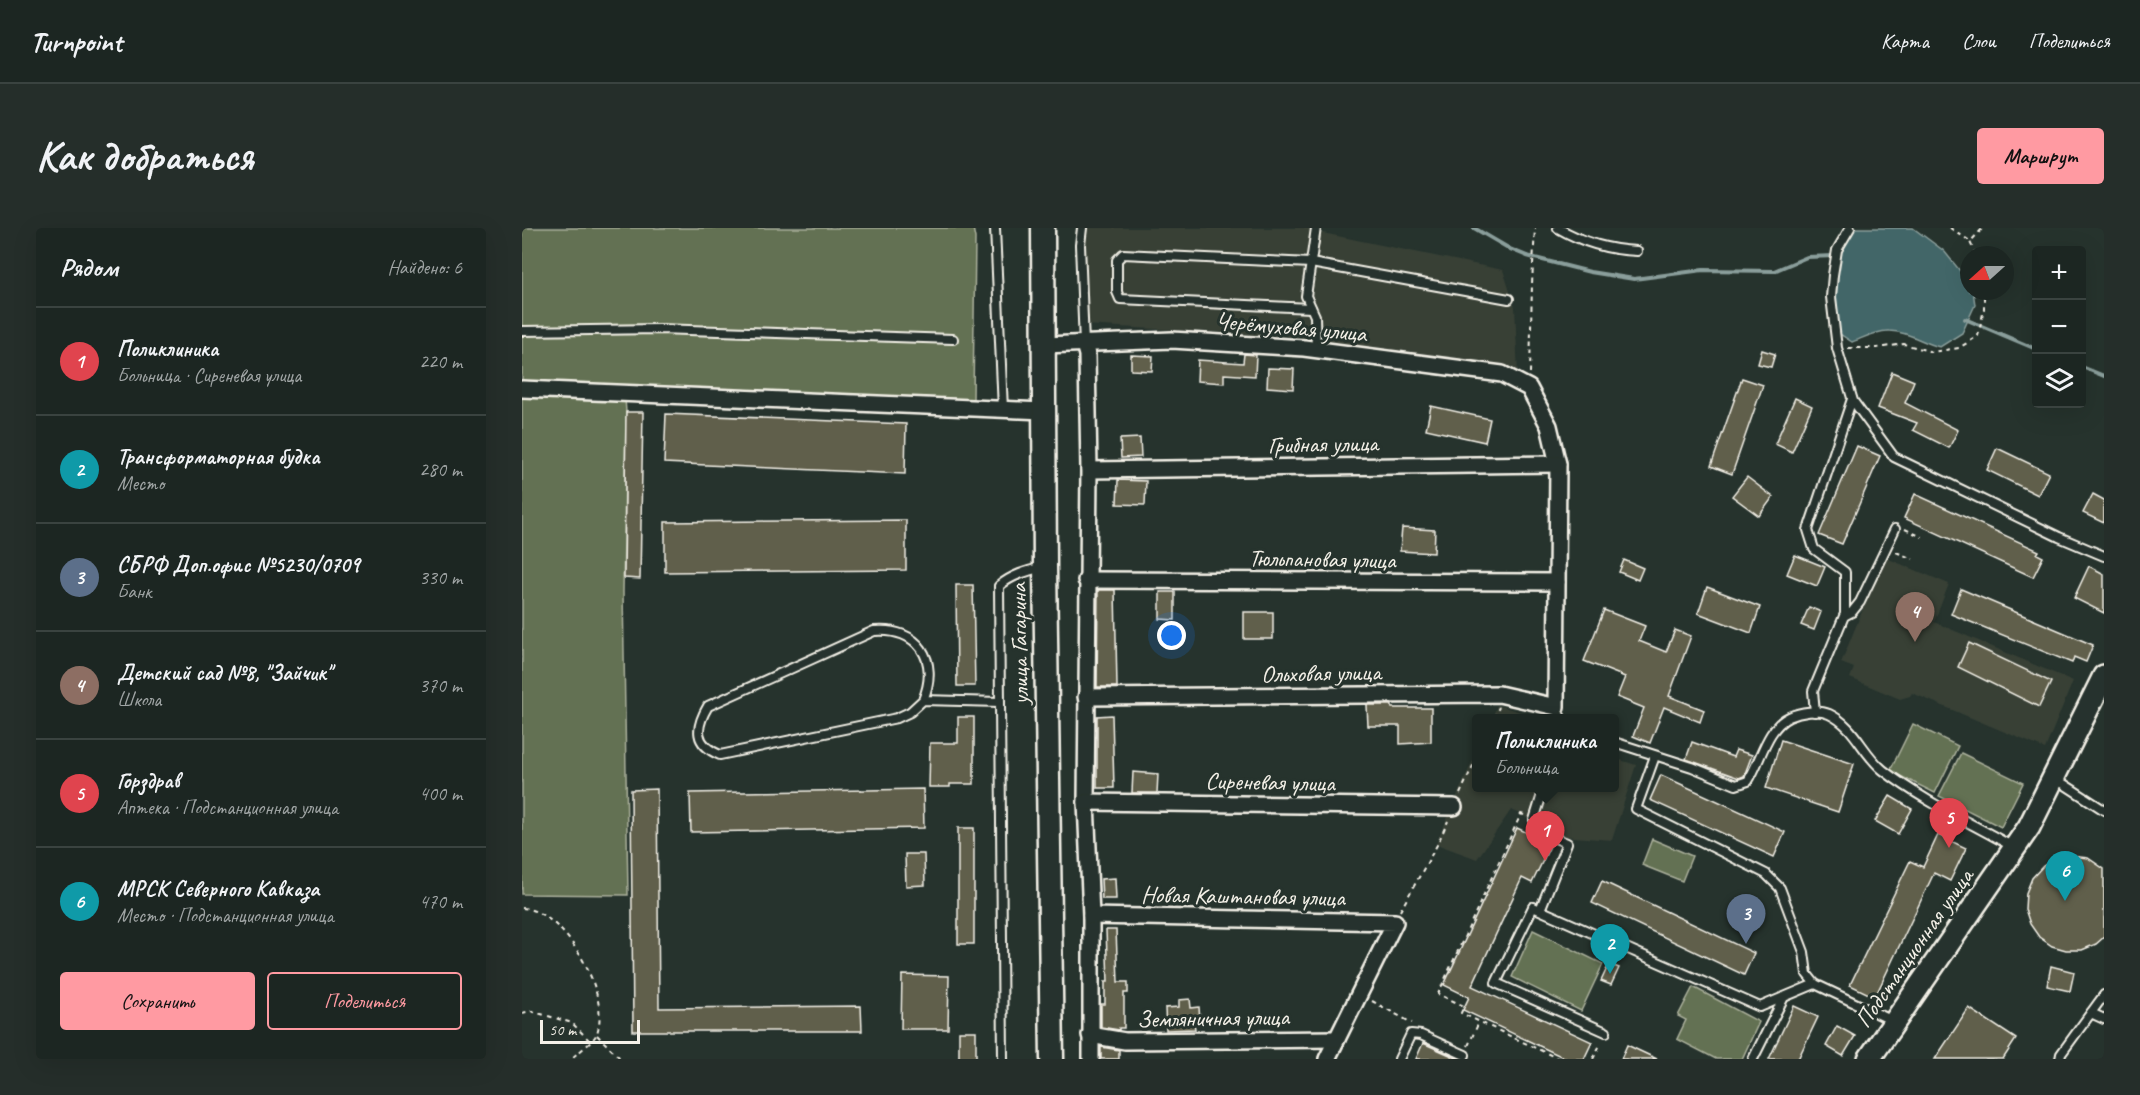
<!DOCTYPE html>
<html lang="ru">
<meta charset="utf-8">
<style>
body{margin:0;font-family:Caveat,sans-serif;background:#252e2a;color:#f1f3f6}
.controls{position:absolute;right:18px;top:18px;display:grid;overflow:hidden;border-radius:6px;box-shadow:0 6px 24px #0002}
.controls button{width:54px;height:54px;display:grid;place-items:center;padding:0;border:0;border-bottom:2px solid #3a4340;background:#1c2622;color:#f1f3f6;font:30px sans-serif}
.compass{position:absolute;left:1438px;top:18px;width:54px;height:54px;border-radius:50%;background:#1c2622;box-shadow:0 6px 24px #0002;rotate:249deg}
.scale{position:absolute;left:18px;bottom:15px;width:100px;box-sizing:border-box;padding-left:6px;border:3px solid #f4f1e8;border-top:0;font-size:16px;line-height:21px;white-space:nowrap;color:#f4f1e8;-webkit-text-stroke:4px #26332d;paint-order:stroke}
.you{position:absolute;left:650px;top:408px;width:21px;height:21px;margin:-15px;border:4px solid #fff;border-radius:50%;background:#1a73e8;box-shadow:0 0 0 9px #1a73e833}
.badge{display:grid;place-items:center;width:39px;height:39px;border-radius:50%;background:#ff9aa2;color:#fff;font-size:20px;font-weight:700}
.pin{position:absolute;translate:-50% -50px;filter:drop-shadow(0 2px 3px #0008)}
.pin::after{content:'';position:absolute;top:32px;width:21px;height:18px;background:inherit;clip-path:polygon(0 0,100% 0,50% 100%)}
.popup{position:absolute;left:950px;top:486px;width:147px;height:78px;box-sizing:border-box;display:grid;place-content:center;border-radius:6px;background:#1c2622;filter:drop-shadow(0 2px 4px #0005);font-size:20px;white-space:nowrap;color:#a0a5a5}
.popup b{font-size:22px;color:#f1f3f6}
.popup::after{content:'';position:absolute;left:50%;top:100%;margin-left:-12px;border:12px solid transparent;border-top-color:#1c2622}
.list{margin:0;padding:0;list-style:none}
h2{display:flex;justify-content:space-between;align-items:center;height:78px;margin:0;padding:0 24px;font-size:26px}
h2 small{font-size:20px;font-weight:400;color:#a0a5a5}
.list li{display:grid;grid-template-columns:39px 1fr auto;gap:18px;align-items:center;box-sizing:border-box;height:108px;padding:0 24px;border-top:2px solid #3a4340}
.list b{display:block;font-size:22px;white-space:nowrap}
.list p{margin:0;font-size:20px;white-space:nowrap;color:#a0a5a5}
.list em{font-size:20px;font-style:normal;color:#a0a5a5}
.actions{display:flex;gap:12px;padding:18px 24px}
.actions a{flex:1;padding:14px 0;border:2px solid #ff9aa2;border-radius:6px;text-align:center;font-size:21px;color:#ff9aa2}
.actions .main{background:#ff9aa2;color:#111}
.icon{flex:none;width:33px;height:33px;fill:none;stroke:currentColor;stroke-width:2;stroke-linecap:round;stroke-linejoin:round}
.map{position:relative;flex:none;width:1582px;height:831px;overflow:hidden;border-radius:6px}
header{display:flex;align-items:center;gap:36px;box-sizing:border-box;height:84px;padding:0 30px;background:#1c2622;border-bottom:2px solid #3a4340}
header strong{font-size:28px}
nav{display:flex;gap:33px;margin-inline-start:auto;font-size:21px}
.intro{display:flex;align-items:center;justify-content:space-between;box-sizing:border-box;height:144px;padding:0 36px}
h1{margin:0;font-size:42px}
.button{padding:15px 27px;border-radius:6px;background:#ff9aa2;color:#111;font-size:21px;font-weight:700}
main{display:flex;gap:36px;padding:0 36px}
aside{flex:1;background:#1c2622;border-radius:6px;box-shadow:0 6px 24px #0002}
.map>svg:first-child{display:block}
.built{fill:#374036}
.green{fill:#637152;stroke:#acb19d;stroke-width:1.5}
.water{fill:#436668;stroke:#8a9e9b;stroke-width:1.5}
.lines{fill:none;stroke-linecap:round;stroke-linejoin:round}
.stream{stroke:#8a9e9b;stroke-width:4}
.building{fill:#605f4b;stroke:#f4f1e8;stroke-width:1.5}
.lane-casing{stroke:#f4f1e8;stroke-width:12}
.street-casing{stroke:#f4f1e8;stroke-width:20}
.secondary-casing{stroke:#f4f1e8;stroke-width:26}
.primary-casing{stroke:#f4f1e8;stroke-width:27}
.path{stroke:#f4f1e8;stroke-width:2;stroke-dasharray:4.5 4.5;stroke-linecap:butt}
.lane{stroke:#26332d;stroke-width:8}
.street{stroke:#26332d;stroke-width:15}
.secondary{stroke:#26332d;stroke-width:21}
.primary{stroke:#26332d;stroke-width:22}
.labels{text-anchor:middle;stroke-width:6;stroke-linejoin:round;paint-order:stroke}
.street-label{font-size:24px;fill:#f4f1e8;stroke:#26332d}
</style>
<header>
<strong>Turnpoint</strong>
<nav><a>Карта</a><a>Слои</a><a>Поделиться</a></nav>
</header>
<div class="intro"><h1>Как добраться</h1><a class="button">Маршрут</a></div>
<main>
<aside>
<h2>Рядом<small>Найдено: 6</small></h2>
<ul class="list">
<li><span class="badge" style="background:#e0444e">1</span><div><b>Поликлиника</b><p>Больница · Сиреневая улица</p></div><em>220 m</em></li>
<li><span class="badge" style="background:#0f9aa8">2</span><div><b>Трансформаторная будка</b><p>Место</p></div><em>280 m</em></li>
<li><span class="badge" style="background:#5c6f8a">3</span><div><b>СБРФ Доп.офис №5230/0709</b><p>Банк</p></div><em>330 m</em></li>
<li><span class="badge" style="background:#8d6e63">4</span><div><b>Детский сад №8, &quot;Зайчик&quot;</b><p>Школа</p></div><em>370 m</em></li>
<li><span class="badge" style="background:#e0444e">5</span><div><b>Горздрав</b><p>Аптека · Подстанционная улица</p></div><em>400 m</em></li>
<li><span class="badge" style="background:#0f9aa8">6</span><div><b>МРСК Северного Кавказа</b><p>Место · Подстанционная улица</p></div><em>470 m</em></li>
</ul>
<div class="actions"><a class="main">Сохранить</a><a>Поделиться</a></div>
</aside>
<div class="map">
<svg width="1582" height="831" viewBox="0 0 1582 831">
<rect width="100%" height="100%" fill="#26332d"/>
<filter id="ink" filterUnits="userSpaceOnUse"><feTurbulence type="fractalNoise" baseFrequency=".0167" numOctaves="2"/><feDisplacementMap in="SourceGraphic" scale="12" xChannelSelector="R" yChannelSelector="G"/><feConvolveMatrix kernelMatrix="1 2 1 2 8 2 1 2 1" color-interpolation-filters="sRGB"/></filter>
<g filter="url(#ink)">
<g class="built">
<polygon points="562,0 790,0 791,3 981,42 993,79 996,148 774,109 562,97"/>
<polygon points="1362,329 1427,356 1412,394 1551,453 1523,521 1390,465 1388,468 1378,471 1328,450 1332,440 1319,435"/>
<polygon points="975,477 1015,489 1016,490 970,490"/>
<polygon points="954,525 954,560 1092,560 1092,530 1114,537 1090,612 1026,607 999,586 989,582 955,631 914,616"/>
</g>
<g class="green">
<polygon points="0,0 451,0 453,10 451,172 102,157 104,184 101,364 106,667 0,666"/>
<polygon points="1391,496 1436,518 1413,565 1368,543"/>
<polygon points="1439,525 1501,555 1479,599 1417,568"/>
<polygon points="1130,611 1170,628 1160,653 1120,637"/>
<polygon points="1011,702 1081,736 1059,783 990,749"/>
<polygon points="1171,759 1237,794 1220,831 1194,831 1155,811 1164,792 1156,788"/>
</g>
<path class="water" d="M1322,0h69l31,23 25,31v9h4l2,14 -13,28 -22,14c-17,-4 -33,-16 -51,-16 -11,-1 -26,7 -37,11l-15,-10 -2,-45z"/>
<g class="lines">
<g class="stream">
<polyline points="952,0 988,21 1005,28 1068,44 1112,51 1181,42 1252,43 1285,29 1313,28"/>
<polyline points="1443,91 1514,121"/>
<polyline points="1560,139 1582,148"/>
</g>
</g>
<g class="building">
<polygon points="1240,122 1253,126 1249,139 1236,136"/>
<polygon points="722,126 734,127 733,148 702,146 702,155 675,153 676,132 721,135"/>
<polygon points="609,127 631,128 630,143 609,142"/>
<polygon points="746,140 772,141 771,161 745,159"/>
<polygon points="1370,144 1392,153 1383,175 1436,202 1427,220 1391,202 1395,195 1356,180"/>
<polygon points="1220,150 1241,157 1210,246 1189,238"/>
<polygon points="1273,170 1290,178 1270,224 1253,216"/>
<polygon points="909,178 968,191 963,214 904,201"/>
<polygon points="104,184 121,184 118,351 102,350"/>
<polygon points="144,186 384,196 383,246 142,235"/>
<polygon points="618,210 619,229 599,230 598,211"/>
<polygon points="1335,218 1358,228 1320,316 1297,307"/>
<polygon points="1475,220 1527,245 1516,267 1465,242"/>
<polygon points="1225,249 1251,269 1237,288 1210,268"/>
<polygon points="596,252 624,253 623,277 595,276"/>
<polygon points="1393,266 1517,323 1515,326 1521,329 1511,349 1382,290"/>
<polygon points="1571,266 1582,272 1582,295 1561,285"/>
<polygon points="384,292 384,342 143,344 143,294"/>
<polygon points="880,300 913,302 912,325 878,323"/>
<polygon points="1273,327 1303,339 1295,358 1265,346"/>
<polygon points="1102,332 1121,340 1116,352 1097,344"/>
<polygon points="1567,338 1582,346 1582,385 1552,370"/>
<polygon points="434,357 451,357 453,458 435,458"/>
<polygon points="1185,359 1238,379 1229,405 1176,385"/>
<polygon points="1439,361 1571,417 1564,434 1552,429 1550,435 1429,386"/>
<polygon points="576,362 593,362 595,459 575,459"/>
<polygon points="638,364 653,364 653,392 638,391"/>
<polygon points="1287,379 1299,384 1292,402 1279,397"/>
<polygon points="1082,382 1123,398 1117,413 1144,424 1153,402 1169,408 1147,468 1182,482 1178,494 1142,479 1128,515 1111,508 1122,480 1095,469 1103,449 1062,433"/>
<rect x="722" y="384" width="29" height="27"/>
<polygon points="1447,415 1529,454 1517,479 1436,439"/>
<polygon points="845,477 870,477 870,480 909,480 909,514 878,516 878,498 846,498"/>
<polygon points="590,487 592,560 575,560 575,488"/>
<polygon points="436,489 452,489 452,556 428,556 428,559 407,559 408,515 436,515"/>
<polygon points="1259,512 1332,536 1316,584 1244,560"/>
<polygon points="1170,514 1211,529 1214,522 1230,527 1222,548 1217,550 1164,531"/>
<polygon points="611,544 636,546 635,565 610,565"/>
<polygon points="1139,547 1263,604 1252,629 1128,572"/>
<polygon points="135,561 137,780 339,778 340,803 111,803 109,562"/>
<polygon points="401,561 402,600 169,604 168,565"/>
<polygon points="1368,568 1390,581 1376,606 1353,593"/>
<rect x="436" y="600" width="16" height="116"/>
<polygon points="995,600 1029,616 1010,655 1000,650 950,758 1070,814 1062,831 1045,831 941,782 947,769 922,757"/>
<polygon points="1416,607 1444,620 1428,653 1412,645 1353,769 1328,757 1388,633 1401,639"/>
<polygon points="383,626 402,626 403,657 384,658"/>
<polygon points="1550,628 1566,630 1582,641 1582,709 1574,716 1560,722 1544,722 1530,718 1517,709 1508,696 1503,681 1504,665 1510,650 1521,638 1534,630"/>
<polygon points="593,650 594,671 580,671 579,651"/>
<polygon points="1080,653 1232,725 1222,747 1070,675"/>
<polygon points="584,702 594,702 596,754 606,754 606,765 602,765 602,800 597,800 597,802 579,799 579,776 583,776 583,754 586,754"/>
<polygon points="1087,736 1097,740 1089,757 1079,753"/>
<polygon points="1529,738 1552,744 1548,763 1525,758"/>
<polygon points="380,747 427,748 426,801 379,801"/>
<polygon points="668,771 669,780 677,779 678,794 672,795 673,801 644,802 643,780 657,779 657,772"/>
<polygon points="1272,778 1296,789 1276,831 1247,831"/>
<polygon points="1447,780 1494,811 1481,831 1413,831"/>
<polygon points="1315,798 1333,808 1321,828 1304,818"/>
<rect x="437" y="803" width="17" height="28"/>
<polygon points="901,815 937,831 894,831"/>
<polygon points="1105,817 1135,831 1099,831"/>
<polygon points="579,819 597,822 597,831 579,831"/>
</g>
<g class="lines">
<g class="lane-casing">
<g id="lane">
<polyline points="473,0 481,182"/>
<polyline points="560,0 558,17 562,116"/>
<path d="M1036,0c24,14 52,22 79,23"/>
<polyline points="1328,0 1315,22 1311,47 1309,69 1315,120 1331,173 1372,229 1537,309 1582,328"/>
<polyline points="789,80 598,71 595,64 595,32 601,26 789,35 987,71"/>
<polyline points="0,103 137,101 431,111"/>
<polyline points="794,122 793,88 784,68 794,0"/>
<polyline points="1323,387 1323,344 1292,321 1286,302 1330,171"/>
<path d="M401,472c17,-40 -5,-73 -49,-69l-166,75c-13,22 -14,38 12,49l177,-37 13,-6 13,-12 77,2"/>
<polyline points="1034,479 1039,490"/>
<polyline points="1293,484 1291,463 1322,388 1330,384 1338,374 1373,301"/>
<path d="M1092,514l78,25 44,18 12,-4c13,-20 18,-53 41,-64 11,-5 29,-8 40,-3 26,12 33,39 54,56 40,31 86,52 130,77"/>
<polyline points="1133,528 1114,581 1244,646 1258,660 1282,724 1285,746 1293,756"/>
<polyline points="1534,551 1582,582"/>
<polyline points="1022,560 1012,592 1026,607 1045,615 1018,682 1011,679 1238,779 1293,756 1371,793"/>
<polyline points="1011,679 974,755 1084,804"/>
<polyline points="1569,785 1582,791"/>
<path d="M481,831l-4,-473c13,-11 28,-15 44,-19"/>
<polyline points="877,831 889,806 899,807 943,827"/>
<polyline points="1231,831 1261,771"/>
<polyline points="1538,831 1539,826 1582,767"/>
</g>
</g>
<g class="street-casing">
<g id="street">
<polyline points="562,116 565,127 567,242 564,574 569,688 569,831"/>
<polyline points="522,117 650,112 782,120 980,146 1007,160 1027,198 1036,236 1034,479 977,466 564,469"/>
<polyline points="0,161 522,183"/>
<polyline points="567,242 1036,236"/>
<polyline points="564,352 1035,354"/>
<polyline points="564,574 932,579"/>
<polyline points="569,688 873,694 805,831"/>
<polyline points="568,807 603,813 815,811"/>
</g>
</g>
<g class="secondary-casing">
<polyline id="secondary" points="1347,831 1507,599 1582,448"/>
</g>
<g class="primary-casing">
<polyline id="primary" points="521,0 523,339 530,831"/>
</g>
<g class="path">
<polyline points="1428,0 1448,13"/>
<polyline points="1454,27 1448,14 1461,0"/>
<polyline points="1326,120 1355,120 1382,116 1410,124 1437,120 1456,108 1462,81 1462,63"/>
<polyline points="1008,145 1010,56 1013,0"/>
<polyline points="1383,301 1400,309"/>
<polyline points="1374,324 1391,331"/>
<polyline points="972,490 977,479"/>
<polyline points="938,566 954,531"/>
<polyline points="1002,587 999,586 916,766 942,778 939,785 1037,831"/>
<path d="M0,680c43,3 89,85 75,125 -3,9 -19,19 -26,26"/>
<polyline points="878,683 915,617 926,593"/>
<polyline points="850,773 890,795"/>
<polyline points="0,785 9,783 50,795 68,813"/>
<polyline points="75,807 99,831"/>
<polyline points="946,818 957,794"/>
<polyline points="1071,831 1079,815"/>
</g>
<use href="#lane" class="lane"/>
<use href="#street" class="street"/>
<use href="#secondary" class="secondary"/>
<use href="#primary" class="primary"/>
</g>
</g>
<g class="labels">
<g class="street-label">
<text transform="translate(769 99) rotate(5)" y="8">Черёмуховая улица</text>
<text transform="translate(801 216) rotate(-1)" y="8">Грибная улица</text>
<text transform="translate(800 331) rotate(1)" y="8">Тюльпановая улица</text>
<text transform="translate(497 416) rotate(-91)" y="8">улица Гагарина</text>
<text transform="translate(799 445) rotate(-1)" y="8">Ольховая улица</text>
<text transform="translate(748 554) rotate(1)" y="8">Сиреневая улица</text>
<text transform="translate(721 668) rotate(1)" y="8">Новая Каштановая улица</text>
<text transform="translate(1392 720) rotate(-55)" y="8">Подстанционная улица</text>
<text transform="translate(691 790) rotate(-1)" y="8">Земляничная улица</text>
</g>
</g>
</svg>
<div class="controls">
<button>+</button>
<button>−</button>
<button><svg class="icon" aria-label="layers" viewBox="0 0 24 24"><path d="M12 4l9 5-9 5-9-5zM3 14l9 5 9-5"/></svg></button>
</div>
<svg class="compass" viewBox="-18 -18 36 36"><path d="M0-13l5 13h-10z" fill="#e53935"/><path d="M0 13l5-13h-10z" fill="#a0a5a5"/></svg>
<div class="scale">50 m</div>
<div class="you"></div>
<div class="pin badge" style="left:1023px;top:633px;background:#e0444e">1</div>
<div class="popup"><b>Поликлиника</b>Больница</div>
<div class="pin badge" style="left:1088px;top:746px;background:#0f9aa8">2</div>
<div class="pin badge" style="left:1224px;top:716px;background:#5c6f8a">3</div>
<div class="pin badge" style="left:1393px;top:414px;background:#8d6e63">4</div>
<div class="pin badge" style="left:1427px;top:620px;background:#e0444e">5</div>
<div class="pin badge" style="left:1543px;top:673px;background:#0f9aa8">6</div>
</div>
</main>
